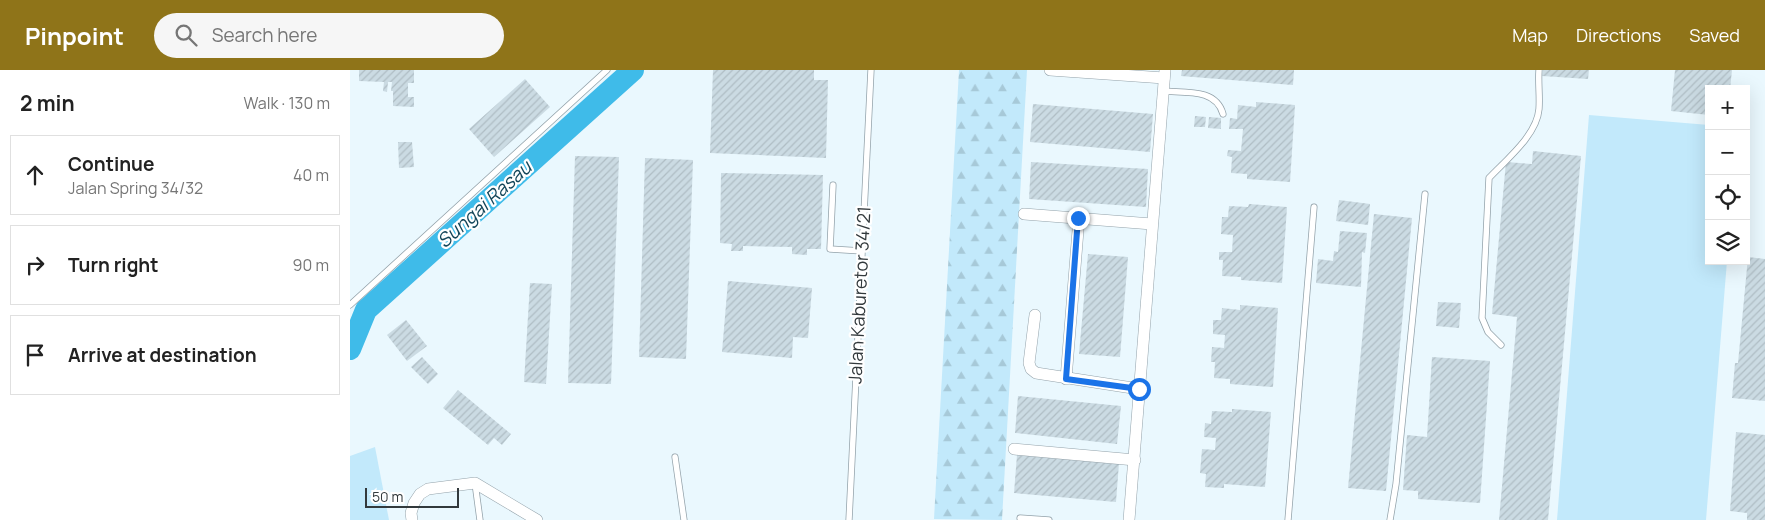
<!DOCTYPE html>
<meta charset="utf-8">
<style>
body{margin:0;font-family:Manrope,sans-serif;background:#f6f6f6;color:#222}
.controls{position:absolute;right:15px;top:15px;display:grid;overflow:hidden;border-radius:0px;box-shadow:0 5px 20px #0002}
.controls button{width:45px;height:45px;display:grid;place-items:center;padding:0;border:0;border-bottom:1px solid #e0e0e0;background:#fff;color:#222;font:25px sans-serif}
.scale{position:absolute;left:15px;bottom:12px;width:94px;box-sizing:border-box;padding-left:5px;border:2px solid #32393c;border-top:0;font-size:14px;line-height:18px;white-space:nowrap;color:#32393c;-webkit-text-stroke:4px #fff;paint-order:stroke}
.stop{position:absolute;width:15px;height:15px;margin:-11px;border:4px solid #1a73e8;border-radius:50%;background:#fff}
.stop.end{background:#1a73e8;border-color:#fff;box-shadow:0 1px 5px #0008}
.list{margin:0;padding:0;list-style:none}
h2{display:flex;justify-content:space-between;align-items:center;height:65px;margin:0;padding:0 20px;font-size:21px}
h2 small{font-size:16px;font-weight:400;color:#767676}
.list li{display:grid;grid-template-columns:32px 1fr auto;gap:15px;align-items:center;box-sizing:border-box;height:80px;margin:0 10px 10px;padding:0 10px;border:1px solid #e0e0e0;border-radius:0px}
.list b{display:block;font-size:19px;white-space:nowrap}
.list p{margin:0;font-size:16px;white-space:nowrap;color:#767676}
.list em{font-size:16px;font-style:normal;color:#767676}
.icon{flex:none;width:28px;height:28px;fill:none;stroke:currentColor;stroke-width:2;stroke-linecap:round;stroke-linejoin:round}
.map{position:relative;flex:none;width:1415px;height:450px;overflow:hidden}
header{display:flex;align-items:center;gap:30px;box-sizing:border-box;height:70px;padding:0 25px;background:#8f7419;color:#fff}
header strong{font-size:24px}
nav{display:flex;gap:28px;margin-inline-start:auto;font-size:18px}
.search{width:350px;height:45px;background:#f6f6f6;display:flex;align-items:center;gap:12px;box-sizing:border-box;padding:0 18px;border-radius:28px;color:#767676;font-size:19px}
main{display:flex}
aside{flex:1;background:#fff}
.map>svg:first-child{display:block}
.grass{fill:#c2e9fb}
.forest{fill:url(#forest-firs)}
.lines{fill:none;stroke-linecap:round;stroke-linejoin:round}
.river{stroke:#3fbbe9;stroke-width:22}
.building{fill:url(#building-hatch)}
.lane-casing{stroke:#93a2aa;stroke-width:7}
.street-casing{stroke:#93a2aa;stroke-width:12}
.lane{stroke:#fff;stroke-width:5.5}
.street{stroke:#fff;stroke-width:11}
.route{stroke:#1a73e8;stroke-width:6}
.labels{text-anchor:middle;stroke-width:4.5;stroke-linejoin:round;paint-order:stroke}
.street-label{font-size:18px;fill:#32393c;stroke:#fff}
.water-label{font-size:19px;font-style:italic;fill:#13465a;stroke:#fff}
</style>
<header>
<strong>Pinpoint</strong>
<div class="search"><svg class="icon" aria-label="search" viewBox="0 0 24 24"><circle cx="10" cy="10" r="6"/><path d="M15 15l6 6"/></svg>Search here</div>
<nav><a>Map</a><a>Directions</a><a>Saved</a></nav>
</header>
<main>
<aside>
<h2>2 min<small>Walk · 130 m</small></h2>
<ul class="list">
<li><svg class="icon" aria-label="ahead" viewBox="0 0 24 24"><path d="M12 20V5M6 11l6-6 6 6"/></svg><div><b>Continue</b><p>Jalan Spring 34/32</p></div><em>40 m</em></li>
<li><svg class="icon" aria-label="right" viewBox="0 0 24 24"><path d="M7 20v-9h11M14 6l5 5-5 5"/></svg><div><b>Turn right</b></div><em>90 m</em></li>
<li><svg class="icon" aria-label="arrive" viewBox="0 0 24 24"><path d="M6 21V4h12l-3 4 3 4H6"/></svg><div><b>Arrive at destination</b></div></li>
</ul>
</aside>
<div class="map">
<svg width="1415" height="450" viewBox="0 0 1415 450">
<defs>
<pattern id="forest-firs" width="22" height="20" patternUnits="userSpaceOnUse" patternTransform="scale(1.25)"><rect width="22" height="20" fill="#c2e9fb"/><path d="M5 1l3.5 6h-7zM16 11l3.5 6h-7z" fill="#a7c9d8"/></pattern>
<pattern id="building-hatch" width="6" height="6" patternUnits="userSpaceOnUse" patternTransform="scale(1.25)"><rect width="6" height="6" fill="#cbdbe3"/><path d="M-1 1l2-2M0 6l6-6M5 7l2-2" fill="none" stroke="#afbdc4"/></pattern>
</defs>
<rect width="100%" height="100%" fill="#eaf8fe"/>
<g class="grass">
<polygon points="1239,45 1359,55 1359,191 1377,191 1356,450 1207,450"/>
<polygon points="25,377 39,450 0,450 0,386"/>
</g>
<polygon class="forest" points="609,0 677,0 652,450 584,449"/>
<g class="lines">
<polyline class="river" points="0,279 16,240 283,0"/>
</g>
<g class="building">
<polygon points="9,0 64,0 64,13 58,13 58,27 64,27 64,37 43,36 43,21 41,21 42,12 38,12 37,22 33,21 34,12 9,11"/>
<polygon points="363,0 464,0 464,10 478,10 476,88 360,83"/>
<polygon points="832,0 944,0 943,15 831,6"/>
<polygon points="1193,0 1239,0 1238,9 1192,6"/>
<polygon points="1325,0 1382,0 1380,19 1359,19 1359,45 1321,41"/>
<polygon points="175,9 200,37 144,87 119,59"/>
<polygon points="906,32 945,35 940,112 897,109 897,104 881,103 882,87 877,86 878,80 891,81 893,59 879,59 880,48 887,49 888,35 906,37"/>
<polygon points="683,34 803,44 800,82 680,72"/>
<polygon points="845,46 856,47 855,57 844,57"/>
<polygon points="859,47 871,48 871,59 858,58"/>
<polygon points="48,72 62,72 64,97 49,98"/>
<polygon points="1183,81 1231,86 1198,450 1149,450 1167,247 1142,244 1156,92 1182,94"/>
<polygon points="225,86 269,87 261,314 218,313"/>
<polygon points="295,88 343,90 336,289 289,287"/>
<polygon points="681,92 798,99 796,137 679,129"/>
<polygon points="371,103 473,105 471,179 457,179 457,185 442,184 442,177 393,176 393,181 381,181 382,174 370,173"/>
<polygon points="989,130 1020,134 1018,155 986,151"/>
<polygon points="899,134 937,137 932,213 891,210 891,207 872,206 873,190 869,190 869,182 882,182 883,165 871,164 872,147 878,147 879,136 898,137"/>
<polygon points="1024,144 1062,148 1036,421 998,418"/>
<polygon points="990,161 1017,163 1015,183 1012,182 1011,217 966,213 968,189 983,191 984,181 988,182"/>
<polygon points="738,184 778,187 770,287 729,284"/>
<polygon points="1398,187 1415,189 1415,331 1382,328 1385,293 1388,293"/>
<polygon points="378,211 462,218 458,268 443,267 442,288 372,282"/>
<polygon points="180,213 202,214 196,314 174,312"/>
<polygon points="1088,232 1111,233 1109,258 1086,256"/>
<polygon points="890,235 928,238 923,317 880,314 880,309 864,308 865,292 861,292 862,277 874,278 875,265 863,264 863,250 871,250 872,238 890,240"/>
<polygon points="56,250 77,276 57,291 37,265"/>
<polygon points="72,287 88,304 78,314 61,297"/>
<polygon points="1082,287 1140,291 1130,433 1068,429 1068,421 1053,420 1057,365 1077,367"/>
<polygon points="108,320 161,364 152,375 144,368 138,375 93,338"/>
<polygon points="668,326 771,336 767,374 665,363"/>
<polygon points="882,339 921,342 915,417 874,414 874,418 855,417 856,404 850,403 852,379 865,380 866,368 854,367 855,353 861,354 862,341 882,342"/>
<polygon points="1386,362 1415,365 1415,450 1397,450 1397,443 1380,441"/>
<polygon points="667,385 769,393 766,432 664,423"/>
</g>
<g class="lines">
<g class="lane-casing">
<g id="lane">
<path d="M813,21c22,2 53,-3 60,23"/>
<polyline points="483,115 480,179 512,181"/>
<polyline points="0,235 257,0"/>
<path d="M1151,275l-13,-13 -6,-14 7,-140c17,-18 48,-43 50,-69 1,-13 -1,-26 0,-39"/>
<polyline points="325,387 334,450"/>
<polyline points="125,413 130,450"/>
<polyline points="670,448 699,450"/>
<polyline points="499,450 521,0"/>
<polyline points="938,450 964,137"/>
<polyline points="1040,450 1046,414 1075,124"/>
</g>
</g>
<g class="street-casing">
<g id="street">
<polyline points="700,0 814,8"/>
<polyline points="674,144 802,154"/>
<polyline points="685,245 679,293 681,299 686,303 789,319"/>
<polyline points="716,309 729,148"/>
<polyline points="664,379 785,390"/>
<polyline points="62,450 61,443 64,433 70,424 78,419 125,413 187,450"/>
<polyline points="779,450 815,0"/>
</g>
</g>
<use href="#lane" class="lane"/>
<use href="#street" class="street"/>
</g>
<g class="lines">
<polyline class="route" points="728,148 716,309 789,319"/>
</g>
<g class="labels">
<g class="street-label">
<text transform="translate(510 225) rotate(-87)" y="6">Jalan Kaburetor 34/21</text>
</g>
<g class="water-label">
<text transform="translate(134 134) rotate(-42)" y="7">Sungai Rasau</text>
</g>
</g>
</svg>
<div class="controls">
<button>+</button>
<button>−</button>
<button><svg class="icon" aria-label="locate" viewBox="0 0 24 24"><circle cx="12" cy="12" r="6"/><path d="M12 2v4M12 18v4M2 12h4M18 12h4"/></svg></button>
<button><svg class="icon" aria-label="layers" viewBox="0 0 24 24"><path d="M12 4l9 5-9 5-9-5zM3 14l9 5 9-5"/></svg></button>
</div>
<div class="scale">50 m</div>
<div class="stop" style="left:789px;top:319px"></div>
<div class="stop end" style="left:728px;top:148px"></div>
</div>
</main>
